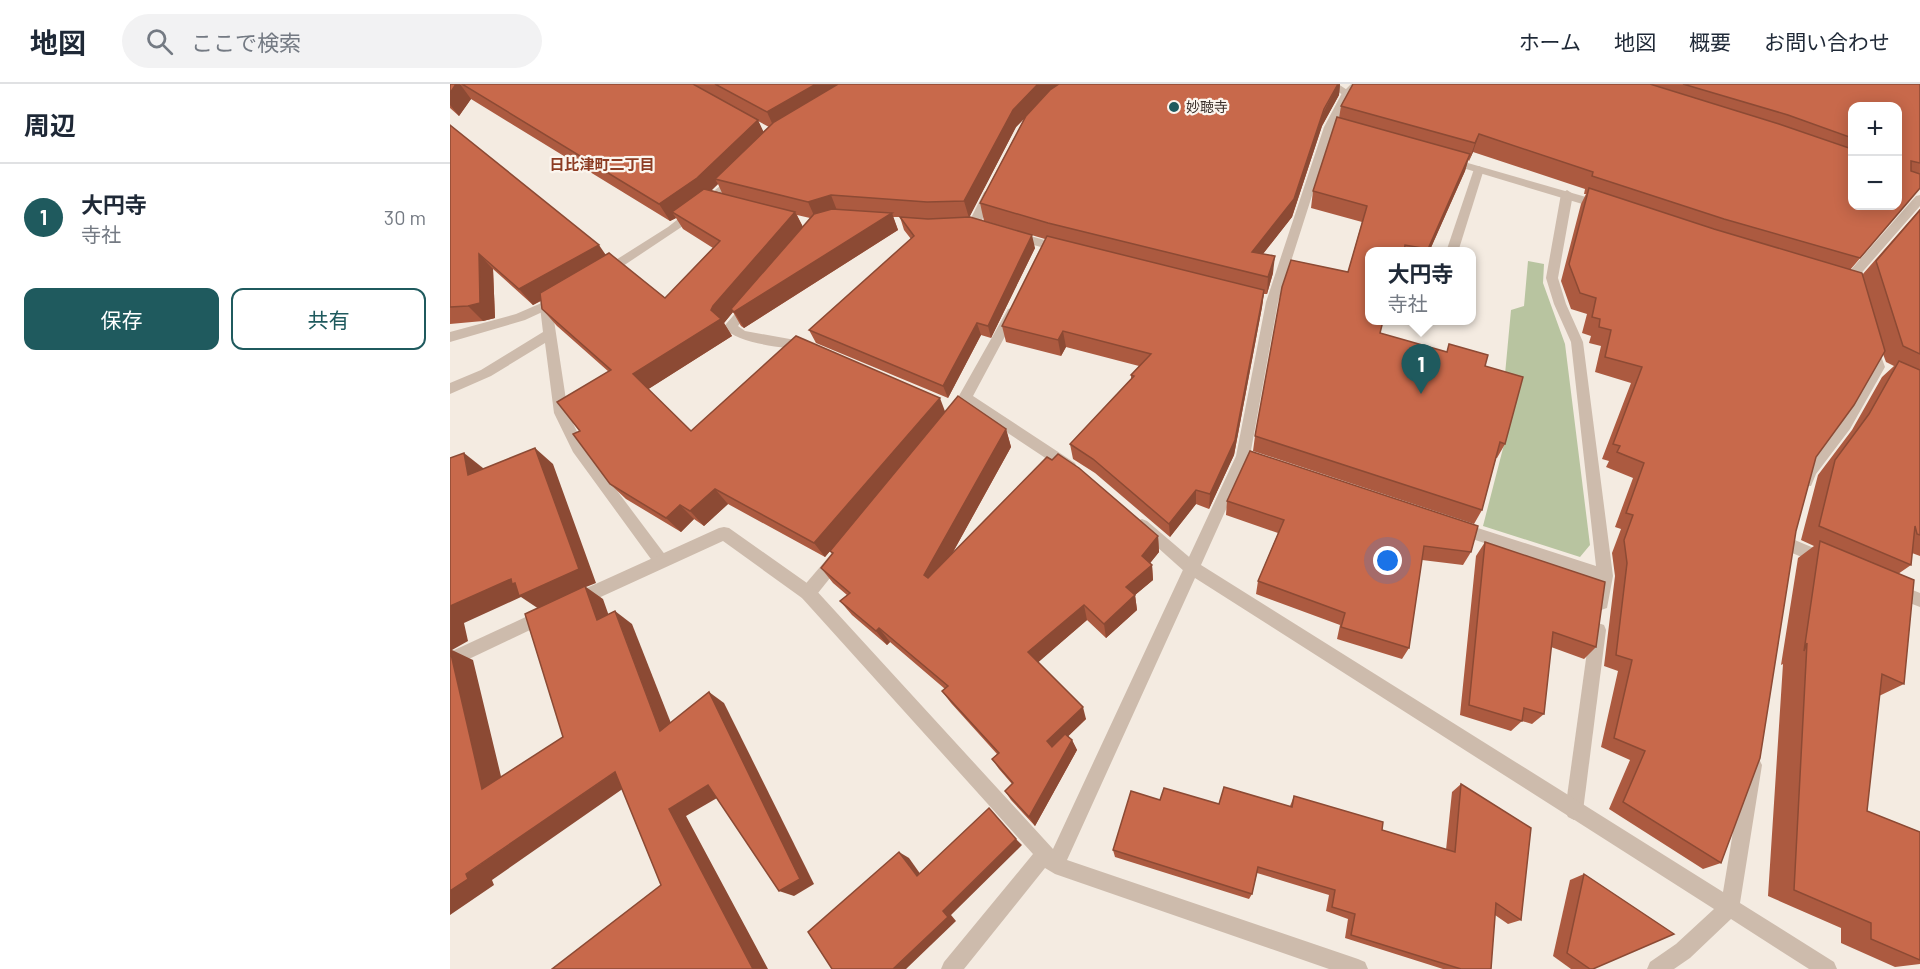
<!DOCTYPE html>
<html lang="ja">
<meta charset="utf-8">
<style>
body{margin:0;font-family:Barlow,"Noto Sans JP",sans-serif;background:#f2f2f3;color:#1f2937}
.controls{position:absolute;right:18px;top:18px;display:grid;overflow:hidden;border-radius:12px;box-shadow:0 3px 15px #0003}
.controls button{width:54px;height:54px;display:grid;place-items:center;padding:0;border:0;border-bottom:2px solid #e0e1e3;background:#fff;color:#1f2937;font:30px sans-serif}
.you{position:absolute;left:938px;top:477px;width:21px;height:21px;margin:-15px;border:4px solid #fff;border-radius:50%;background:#1a73e8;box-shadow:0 0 0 9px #1a73e833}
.badge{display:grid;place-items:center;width:39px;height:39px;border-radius:50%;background:#1f5a5e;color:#fff;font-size:20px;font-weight:700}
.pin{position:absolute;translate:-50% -50px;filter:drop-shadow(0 2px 3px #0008)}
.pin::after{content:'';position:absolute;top:32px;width:21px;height:18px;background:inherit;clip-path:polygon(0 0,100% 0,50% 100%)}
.popup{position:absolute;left:915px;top:163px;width:111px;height:78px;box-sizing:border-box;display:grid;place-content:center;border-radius:12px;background:#fff;filter:drop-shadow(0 2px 4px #0005);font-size:20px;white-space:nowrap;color:#747a83}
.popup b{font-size:22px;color:#1f2937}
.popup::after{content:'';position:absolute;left:50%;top:100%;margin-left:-12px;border:12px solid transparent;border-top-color:#fff}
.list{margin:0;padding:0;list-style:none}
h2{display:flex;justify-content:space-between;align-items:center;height:78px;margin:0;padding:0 24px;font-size:26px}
h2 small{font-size:20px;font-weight:400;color:#747a83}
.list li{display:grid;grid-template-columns:39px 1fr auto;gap:18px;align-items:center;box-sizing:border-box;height:108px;padding:0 24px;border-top:2px solid #e0e1e3}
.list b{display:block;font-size:22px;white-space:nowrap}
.list p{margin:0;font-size:20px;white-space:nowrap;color:#747a83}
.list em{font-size:20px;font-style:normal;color:#747a83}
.actions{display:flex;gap:12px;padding:18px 24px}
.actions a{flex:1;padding:14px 0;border:2px solid #1f5a5e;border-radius:12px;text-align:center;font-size:21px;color:#1f5a5e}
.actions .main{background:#1f5a5e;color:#fff}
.icon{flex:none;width:33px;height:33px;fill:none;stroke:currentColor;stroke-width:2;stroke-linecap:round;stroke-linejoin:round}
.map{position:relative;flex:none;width:1470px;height:885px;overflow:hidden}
header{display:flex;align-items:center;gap:36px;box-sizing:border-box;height:84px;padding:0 30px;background:#fff;border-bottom:2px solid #e0e1e3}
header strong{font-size:28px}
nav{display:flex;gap:33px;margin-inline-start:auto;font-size:21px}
.search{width:420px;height:54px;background:#f2f2f3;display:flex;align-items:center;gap:15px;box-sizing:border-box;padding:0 21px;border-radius:33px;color:#747a83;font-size:22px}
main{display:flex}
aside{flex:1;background:#fff}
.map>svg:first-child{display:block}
.green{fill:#b8c4a0}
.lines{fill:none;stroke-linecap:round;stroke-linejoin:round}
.lane{fill:#cdbbac;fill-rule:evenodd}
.street{fill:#cdbbac;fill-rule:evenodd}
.wall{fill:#ac5a40;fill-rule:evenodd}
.shaded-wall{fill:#8c4a34}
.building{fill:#c8694b;stroke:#8c4a34;stroke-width:1.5}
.poi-dot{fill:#1f5a5e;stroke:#fbf5ee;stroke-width:2}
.labels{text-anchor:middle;stroke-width:4.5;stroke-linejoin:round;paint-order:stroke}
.far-poi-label{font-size:14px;fill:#3b302b;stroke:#fbf5ee;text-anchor:start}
.far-neighbourhood-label{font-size:15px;font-weight:bold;fill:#8c3b22;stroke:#fbf5ee}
</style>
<header>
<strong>地図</strong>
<div class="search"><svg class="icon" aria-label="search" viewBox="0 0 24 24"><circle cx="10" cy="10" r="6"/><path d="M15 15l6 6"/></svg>ここで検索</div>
<nav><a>ホーム</a><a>地図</a><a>概要</a><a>お問い合わせ</a></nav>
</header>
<main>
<aside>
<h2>周辺<small></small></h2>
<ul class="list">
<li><span class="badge">1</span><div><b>大円寺</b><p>寺社</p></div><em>30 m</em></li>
</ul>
<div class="actions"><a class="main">保存</a><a>共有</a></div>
</aside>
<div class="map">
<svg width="1470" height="885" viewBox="0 0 1470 885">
<rect width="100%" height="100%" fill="#f4ebe1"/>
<polygon class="green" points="1078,177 1094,180 1093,199 1115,260 1140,461 1130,473 1033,442 1068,306 1054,301 1061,226 1074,222"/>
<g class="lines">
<g class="lane">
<polygon points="876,0 888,0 902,9 893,11"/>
<polygon points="1029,82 1034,85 1008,168 996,168 1024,85"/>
<polygon points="540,105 546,108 530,140 524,144 520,143 518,140 534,108"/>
<polygon points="1117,106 1123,110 1108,194 1116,220 1133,258 1163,492 1157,524 1151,526 1145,524 1143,519 1147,496 1001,448 998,443 1001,438 1006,437 1146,482 1121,258 1104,220 1096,194 1111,110"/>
<path d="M300,216l6,4 -18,22 7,5 67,12 1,3 -1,3 -5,2c-22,-4 -70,-6 -83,-24l2,-3 20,-23z"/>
<polygon points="96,219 102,223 118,329 135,364 216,472 219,477 216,482 211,484 206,482 123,368 104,329 95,259 41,292 0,310 0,299 31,286 93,248 90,223"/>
<polygon points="562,224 568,228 523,312 625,379 627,383 625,387 615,387 517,322 509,337 499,337 497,333 558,225"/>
<polygon points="692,435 697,437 745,478 748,483 745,488 740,490 735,488 687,445 685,441 687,437"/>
<polygon points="1340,454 1378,470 1381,475 1378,480 1373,482 1335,466 1332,461 1335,456"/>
<polygon points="387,467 392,469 395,474 392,479 364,514 358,516 352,514 350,509 352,504 382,469"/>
<polygon points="1445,499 1470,509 1470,523 1439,511 1437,506 1439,501"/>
<polygon points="1148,539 1154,541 1156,546 1133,727 1130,733 1124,736 1118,733 1115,727 1140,546 1142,541"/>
</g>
<g class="street">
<polygon points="901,0 912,0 901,11 884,43 828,218 800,372 751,481 1273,808 1294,681 1297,675 1303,672 1309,675 1312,681 1290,819 1384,878 1387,885 1359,885 1281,835 1240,874 1224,885 1197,885 1200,878 1226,860 1264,825 745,494 617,776 908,875 915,878 918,885 879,885 605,790 595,784 514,885 491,885 494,878 583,770 352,514 273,457 131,522 125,524 119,522 117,517 119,512 269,444 274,443 279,444 364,504 603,765 786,372 816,218 874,43 892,9"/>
<polygon points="997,73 1157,119 1159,122 1157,125 1149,125 993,78 992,76"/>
<polygon points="284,91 289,94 288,96 242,136 158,192 150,192 150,186 218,143"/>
<polygon points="1470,111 1470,122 1408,193 1411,203 1409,206 1401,206 1396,192 1398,189 1466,112"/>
<polygon points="566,148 616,162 618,165 612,169 562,155 562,149"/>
<polygon points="110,211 114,212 116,215 114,218 75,236 0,258 0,248 66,230"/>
<polygon points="1421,256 1427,261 1435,283 1400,345 1366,390 1361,402 1351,402 1349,398 1354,384 1390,337 1421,283 1415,261"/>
<polygon points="95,524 101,526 103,531 101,536 0,584 0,568"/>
</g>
</g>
<g class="wall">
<path d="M0,0h890l-1,11 -17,31 -30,91 -29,37 10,19 -6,21h-3l-2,13 -28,148 -25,54 -13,-5 -26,33 -75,-64 -22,-14 -3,-15 61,-65v-4l8,-9 -73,-19 -5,9 -55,-14 -4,-16 43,-87 -61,-18 -4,-18 44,-84 -8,8 -47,90 66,31 -44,90 -10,-3 -33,63 -132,-55 -7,-13 102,-91 -7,-9 -4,-13h-7l5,13 -154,98 -3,-2 -8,-14 -9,11 8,13 -84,53 43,42 254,-20 61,18 5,18 -59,107 206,-18 1,16 -9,11 2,2 1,15 -18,15 2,15 -31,28 -19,-18 -49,42 48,57 -18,17 4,4 5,10 -42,76 -24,-26 -6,-9 7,-7 -13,-15 -7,-10 5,-5 -46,-51 -9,-12 3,-2 -55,-47 -3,3 -35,-30 -12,-14 7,-6 -14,-12 -12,-15 11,-14 -2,-3 9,-11 -14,17 -97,-53 -24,22 -10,-7 -13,13 -55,-33 -16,-15 -30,-53 29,-59 -52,-46 -15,-17 -1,-8 -8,4 -40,-36 2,49 -12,3 -33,3v-199l156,130 59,43 48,-50 -30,-19 -7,-11 -6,3 -199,-122 -12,17 -9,-8zM308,37l11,6 -6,5zM268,100l4,9 -11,-3zM347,131l13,3 -7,9z"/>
<path d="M903,0h567v104l-70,82 12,5 58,-66v347l-8,-3 -1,12 -13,9 6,110 -25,12 -12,115 53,21v132l-25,3 -54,-24v-15l-73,-32 15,-232 -2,1 17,-107 16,-12 -13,-6 17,-65 34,-45 30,-53 12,-11 -8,-4 -3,-8 -67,103 -20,74 -75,332 -18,6 -94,-60 21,-49 -29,-13 17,-76 -14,-5 11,-90 -3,-23 9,-24 -6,-2 18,-49 -27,-11 3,-6 -7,-2 29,-76 -36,-11 6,-26 -12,-3 2,-7 -9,-3 5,-19 -16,-5 -10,-28 20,-77 5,-10h-2l1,-5 -112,-37 -4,9 -1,-1 -3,11 -36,81h-59l10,81 105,33 20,78 -8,14h-1l-14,52 -8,14 -221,-73 2,-15 93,-164 14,-50 -51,-14 2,-17 26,-73 2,-12zM1402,22l46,100h-46z"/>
<polygon points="777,417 1021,468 1013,481 972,476 959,564 952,575 887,555 890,541 806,510 808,497 828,449 776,431"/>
<polygon points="1035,458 1146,563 1134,575 1101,563 1094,630 1082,640 1072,637 1061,647 1010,631 1026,472"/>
<polygon points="1011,700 1071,836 1058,840 1045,831 1041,885 993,885 895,854 898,835 876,827 879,811 807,789 802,810 799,815 665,773 663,766 769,720 840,722 844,712 932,746 996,766 1002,708"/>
<polygon points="1134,790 1143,885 1121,885 1103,872 1120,796"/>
</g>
<g class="shaded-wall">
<polygon points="6,0 10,0 21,15 9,32 0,21 0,9"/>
<polygon points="366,0 402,0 325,46 317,28"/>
<polygon points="588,0 615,0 592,16 566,43 519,134 514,117 563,26"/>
<polygon points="888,0 890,0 889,11 872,42 842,133 801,185 802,168"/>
<polygon points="308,36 316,53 265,95 268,100 257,111 222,128 226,134 220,137 209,120"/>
<polygon points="1029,50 1023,68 1019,77 1025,59"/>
<polygon points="1020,70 1015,87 979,168 977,168"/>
<polygon points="381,111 388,129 366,136 358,118"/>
<polygon points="345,128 354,145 281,225 283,228 274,239 282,252 197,306 183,290 261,226 263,222"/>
<polygon points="442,129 448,146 294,244 284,228"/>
<polygon points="582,151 585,164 541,254 538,242"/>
<polygon points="149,161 160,177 83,221 69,205"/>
<polygon points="29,170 43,185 45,234 33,237 18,222"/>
<polygon points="825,172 823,189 817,210 818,193"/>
<polygon points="814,206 812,223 784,371 759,425 760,410"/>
<polygon points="527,239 531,251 498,314 493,302"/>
<polygon points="613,247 616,263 611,272 608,256"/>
<polygon points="490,314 496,330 375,473 364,459"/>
<polygon points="556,345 561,363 482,506 474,491"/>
<polygon points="85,364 103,380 146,499 136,503 153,515 165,549 89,525 71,513 14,539 18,557 2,566 23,576 56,713 32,705 0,567 0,522"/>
<polygon points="14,369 33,384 38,406 18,391"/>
<polygon points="265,405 278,420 254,442 240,427"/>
<polygon points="746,406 746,420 720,453 719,440"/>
<polygon points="230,421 244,435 231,448 216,434"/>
<polygon points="708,452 709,468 693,488 692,472"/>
<polygon points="702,481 703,496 685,511 687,526 656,554 654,540 676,503"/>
<polygon points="634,521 637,536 584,582 578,568"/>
<polygon points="165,527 182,540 228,657 210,647"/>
<polygon points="429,544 440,558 437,561 426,547"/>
<polygon points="259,608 274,619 364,800 344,812 329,807"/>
<polygon points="633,623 636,635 602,668 597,657"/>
<polygon points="622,656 627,666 585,742 579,733"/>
<polygon points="165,688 184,697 42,796 44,801 0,831 0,807 16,790"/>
<polygon points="258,701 274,710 236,732 318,885 303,885 219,725"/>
<polygon points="566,755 572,761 501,831 506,837 456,885 443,885 493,827"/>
<polygon points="449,768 459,774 476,798 467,792"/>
</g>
<g class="building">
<polygon points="0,0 6,0 0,9"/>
<polygon points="12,0 243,0 308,36 247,94 209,120"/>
<polygon points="265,0 366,0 317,28"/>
<polygon points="388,0 588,0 563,26 514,117 477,118 381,111 358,118 265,95 324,38"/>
<polygon points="609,0 888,0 874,25 844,115 802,168 825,172 818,193 598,139 530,119 576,32 600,6"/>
<polygon points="903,0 1200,0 1329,40 1402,65 1402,122 1448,122 1448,22 1402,22 1402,54 1338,31 1233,0 1470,0 1470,79 1461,77 1461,87 1470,90 1470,104 1410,174 1274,135 1142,92 1143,88 1029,50 1025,59 891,22"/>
<polygon points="887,33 1020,70 978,165 955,161 954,168 920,168 920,237 933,237 930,249 997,268 999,260 1038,271 1035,282 1073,293 1055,360 1050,358 1032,426 805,352 832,203 841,176 898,188 917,122 863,107"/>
<polygon points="0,41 149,161 69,205 29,170 30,219 18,222 0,223"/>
<polygon points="1139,104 1264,145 1412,189 1435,267 1404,321 1366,373 1346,447 1310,674 1271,779 1173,718 1195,667 1164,654 1182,576 1166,571 1177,479 1174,456 1183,431 1176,429 1194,379 1167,368 1170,362 1163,360 1192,283 1155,273 1161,246 1149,243 1150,235 1142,233 1146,214 1130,209 1119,180"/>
<polygon points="254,105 345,128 263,222 261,226 271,235 183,290 241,347 346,252 490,314 364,459 265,405 240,427 230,421 216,434 160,400 123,350 130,347 107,318 161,286 92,225 90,209 159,169 215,214 270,157 222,128"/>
<polygon points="382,125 442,129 284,228 281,225 364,130"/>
<polygon points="1470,126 1470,270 1453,262 1426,177"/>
<polygon points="450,133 478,135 520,133 582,151 538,242 527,239 493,302 359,246 464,152"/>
<polygon points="597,152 814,206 785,356 760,410 746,406 719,440 643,375 620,360 684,292 681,291 701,270 613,247 608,256 552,242"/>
<polygon points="1449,277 1470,286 1470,451 1467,450 1465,442 1461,481 1369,442 1385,376 1419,330"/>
<polygon points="508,312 556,345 474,491 478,494 597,373 602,376 608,370 629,384 708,452 692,472 702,481 676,503 685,511 654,540 634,521 578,568 633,623 597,657 602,663 615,650 622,656 579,733 555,707 563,699 542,675 549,669 492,607 498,602 429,544 426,547 390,517 400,509 371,484 383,469 380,467"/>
<polygon points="85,364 129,485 69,512 65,499 62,500 61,495 0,522 0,374 14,369 18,391"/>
<polygon points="800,367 1028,442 1021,468 974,462 959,564 891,543 895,529 808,497 834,436 777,417"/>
<polygon points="1370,457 1464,496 1454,600 1432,590 1417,727 1470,748 1470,876 1421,855 1421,839 1344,806 1357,559 1354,567"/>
<polygon points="1035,458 1155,498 1146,563 1103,548 1094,630 1074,624 1072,637 1019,621"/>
<polygon points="135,502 147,536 165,527 210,647 259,608 350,795 329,807 258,701 219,725 303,885 102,885 211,801 165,688 16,790 18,795 0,807 0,566 32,705 113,653 75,530"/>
<polygon points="1011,700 1081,744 1071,836 1046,819 1041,885 1011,885 901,851 905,830 882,823 885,806 808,783 802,810 663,766 681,707 710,716 714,704 769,720 774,703 842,723 844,712 933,738 932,746 1005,768"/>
<polygon points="539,724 566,755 493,827 498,833 443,885 382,885 358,848 449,768 467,792"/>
<polygon points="1134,790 1224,850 1143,885 1140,885 1117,869"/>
</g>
<circle class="poi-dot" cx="724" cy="23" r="6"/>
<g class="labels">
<g class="far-poi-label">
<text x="736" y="28">妙聴寺</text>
</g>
<g class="far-neighbourhood-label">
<text x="152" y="86">日比津町二丁目</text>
</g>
</g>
</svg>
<div class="controls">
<button>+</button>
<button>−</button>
</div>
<div class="you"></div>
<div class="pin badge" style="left:971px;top:310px">1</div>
<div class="popup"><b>大円寺</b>寺社</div>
</div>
</main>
